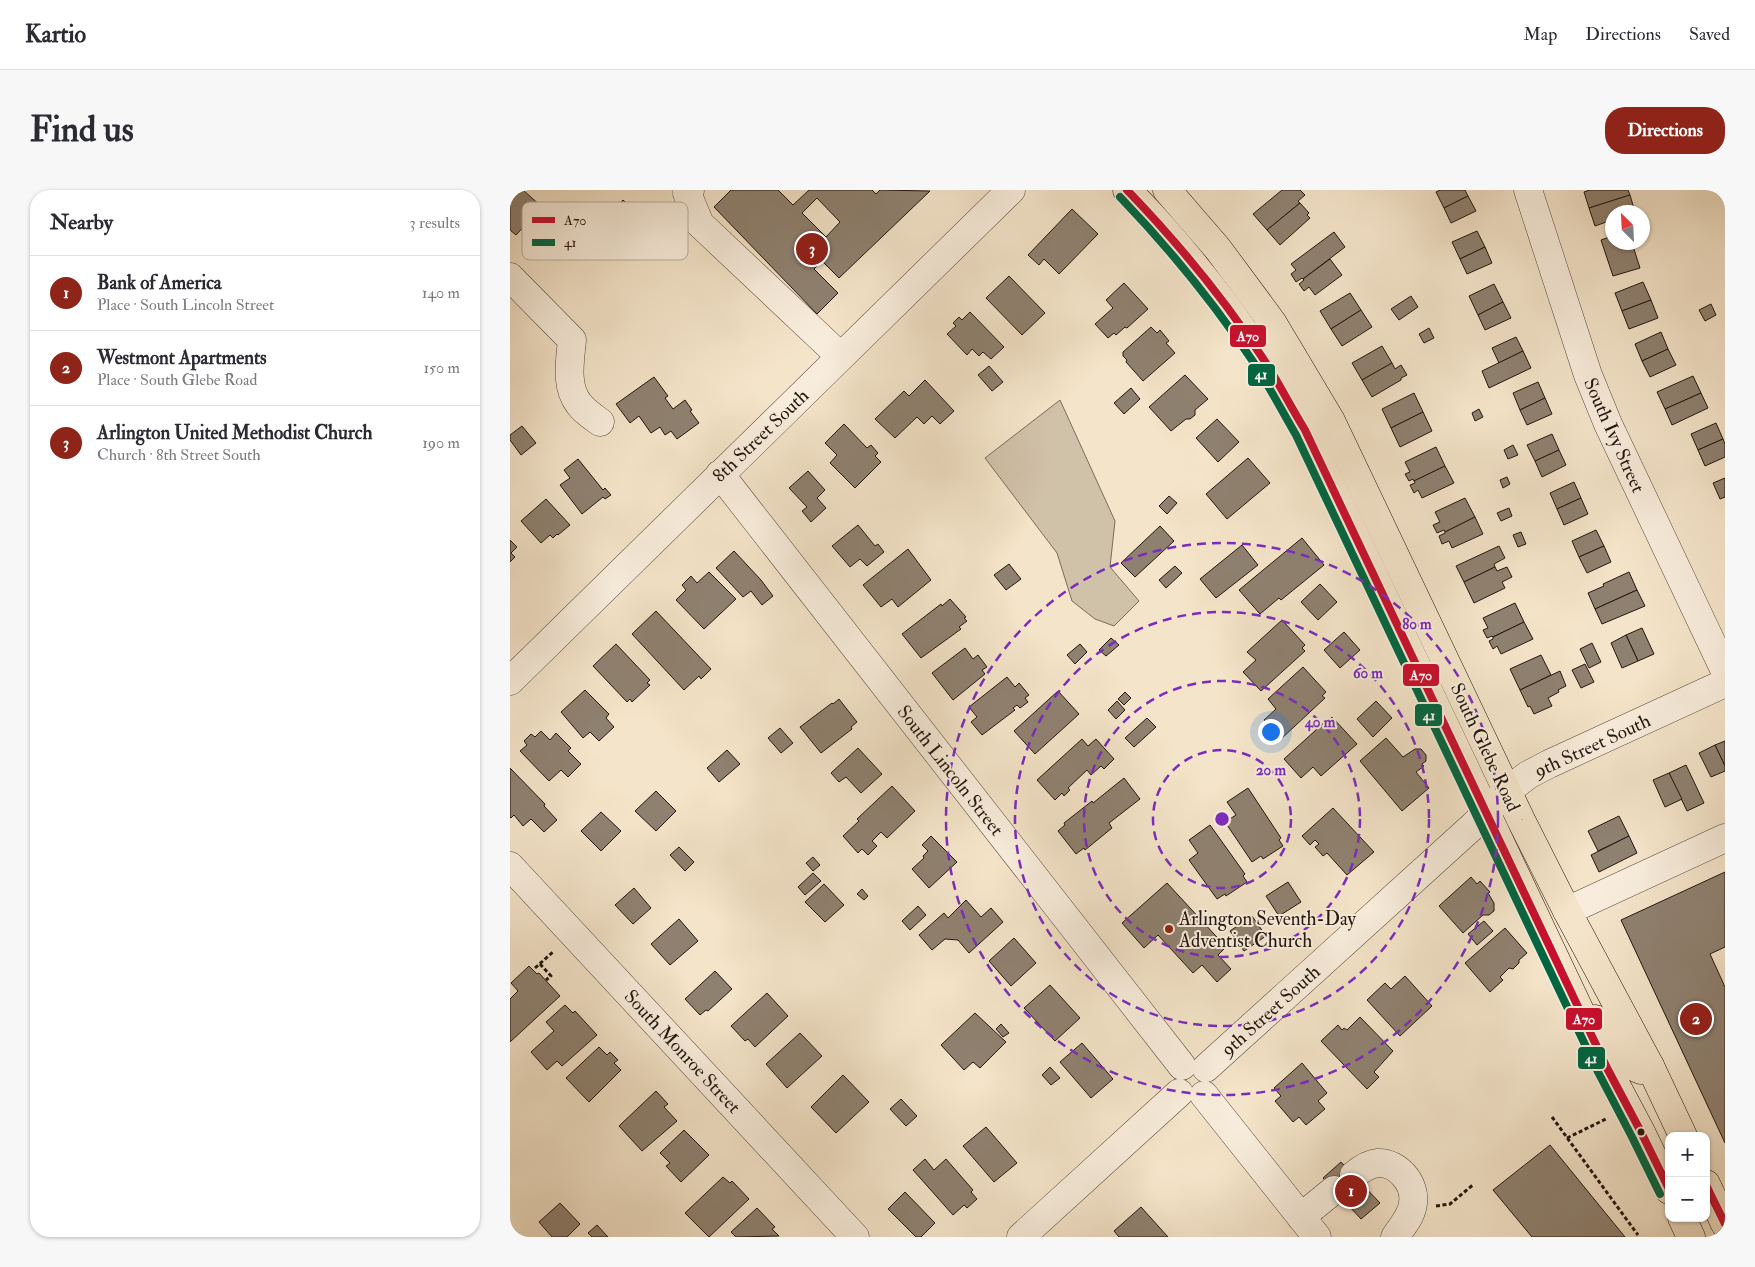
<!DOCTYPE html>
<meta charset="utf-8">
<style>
body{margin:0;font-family:"IM FELL Double Pica",serif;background:#f7f7f7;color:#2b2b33}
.controls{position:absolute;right:15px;bottom:15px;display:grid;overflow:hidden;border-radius:10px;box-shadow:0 1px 4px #0004}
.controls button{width:45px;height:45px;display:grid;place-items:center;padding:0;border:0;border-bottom:1px solid #e1e1e2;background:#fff;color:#2b2b33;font:25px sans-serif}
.compass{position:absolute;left:1095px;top:15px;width:45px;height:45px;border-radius:50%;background:#fff;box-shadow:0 1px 4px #0004;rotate:336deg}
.you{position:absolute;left:760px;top:541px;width:18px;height:18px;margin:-12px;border:4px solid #fff;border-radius:50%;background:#1a73e8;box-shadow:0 0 0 8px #1a73e833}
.badge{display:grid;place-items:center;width:32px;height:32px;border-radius:50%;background:#8f2418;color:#fff;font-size:16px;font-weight:700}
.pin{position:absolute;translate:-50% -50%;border:2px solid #fff;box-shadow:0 1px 5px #0006}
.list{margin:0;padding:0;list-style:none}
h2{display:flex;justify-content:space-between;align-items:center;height:65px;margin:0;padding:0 20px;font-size:21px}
h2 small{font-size:16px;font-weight:400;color:#7c7c81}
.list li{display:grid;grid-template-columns:32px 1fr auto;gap:15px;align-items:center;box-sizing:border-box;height:75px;padding:0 20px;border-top:1px solid #e1e1e2}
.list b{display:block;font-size:19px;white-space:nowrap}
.list p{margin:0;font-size:16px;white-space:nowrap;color:#7c7c81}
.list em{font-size:16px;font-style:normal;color:#7c7c81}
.map{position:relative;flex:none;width:1215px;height:1047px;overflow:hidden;border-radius:20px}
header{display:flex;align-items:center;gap:30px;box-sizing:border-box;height:70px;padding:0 25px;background:#fff;border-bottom:1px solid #e1e1e2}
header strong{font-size:24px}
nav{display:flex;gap:28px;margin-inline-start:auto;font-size:18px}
.intro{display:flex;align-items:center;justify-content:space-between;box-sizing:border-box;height:120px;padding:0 30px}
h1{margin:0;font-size:35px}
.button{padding:12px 22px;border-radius:20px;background:#8f2418;color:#fff;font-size:18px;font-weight:700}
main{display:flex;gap:30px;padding:0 30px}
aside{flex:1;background:#fff;border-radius:20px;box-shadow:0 1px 4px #0004}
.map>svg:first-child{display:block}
.green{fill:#d0c1a9;stroke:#796c5c}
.building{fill:#8f8170;stroke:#22160f;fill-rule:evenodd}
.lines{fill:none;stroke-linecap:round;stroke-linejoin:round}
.minor-casing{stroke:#564a3e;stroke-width:29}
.major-casing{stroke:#22160f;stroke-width:29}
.path{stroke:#22160f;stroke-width:3;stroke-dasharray:4 2.5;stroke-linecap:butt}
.minor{stroke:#f8eddc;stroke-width:28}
.major{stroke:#f4e4c9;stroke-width:28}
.bus-1-casing{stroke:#f8eddc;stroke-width:11}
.bus-2-casing{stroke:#f8eddc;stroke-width:11}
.bus-1{stroke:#c8102e;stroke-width:8}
.bus-2{stroke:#006641;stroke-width:8}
.ring{fill:none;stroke:#7b2cbf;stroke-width:2.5;stroke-dasharray:9 6}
.poi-dot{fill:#8f2418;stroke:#f8eddc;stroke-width:2}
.bus-dot{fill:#22160f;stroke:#f8eddc;stroke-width:2}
.labels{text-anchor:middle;stroke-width:4;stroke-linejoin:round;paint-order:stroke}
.street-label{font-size:19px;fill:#22160f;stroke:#f8eddc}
.poi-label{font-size:19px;fill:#22160f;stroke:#f8eddc;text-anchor:start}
.key{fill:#f8eddc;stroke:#b8ac9e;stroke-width:1}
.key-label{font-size:14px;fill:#22160f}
.centre{fill:#7b2cbf;stroke:#f8eddc;stroke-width:2.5}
.ring-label{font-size:15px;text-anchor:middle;font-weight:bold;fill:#7b2cbf;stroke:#f8eddc;stroke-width:4;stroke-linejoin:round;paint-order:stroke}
.line-badge{stroke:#f8eddc;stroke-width:2}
.badge-label{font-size:14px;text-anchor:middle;font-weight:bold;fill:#fff}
</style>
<header>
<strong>Kartio</strong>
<nav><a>Map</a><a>Directions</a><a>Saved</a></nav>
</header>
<div class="intro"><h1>Find us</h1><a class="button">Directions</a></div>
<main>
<aside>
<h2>Nearby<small>3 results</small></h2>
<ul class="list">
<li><span class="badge">1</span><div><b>Bank of America</b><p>Place · South Lincoln Street</p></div><em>140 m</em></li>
<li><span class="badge">2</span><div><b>Westmont Apartments</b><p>Place · South Glebe Road</p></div><em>150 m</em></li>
<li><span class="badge">3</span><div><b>Arlington United Methodist Church</b><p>Church · 8th Street South</p></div><em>190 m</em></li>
</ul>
</aside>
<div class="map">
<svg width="1215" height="1047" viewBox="0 0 1215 1047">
<rect width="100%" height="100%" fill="#f4e4c9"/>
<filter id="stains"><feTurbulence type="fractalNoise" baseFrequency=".004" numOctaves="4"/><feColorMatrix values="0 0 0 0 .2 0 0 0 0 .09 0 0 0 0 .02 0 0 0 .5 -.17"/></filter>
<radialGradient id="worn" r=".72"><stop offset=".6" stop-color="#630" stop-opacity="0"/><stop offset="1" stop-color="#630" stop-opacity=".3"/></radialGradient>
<polygon class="green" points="550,210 605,331 600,377 629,411 604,436 585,429 562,411 547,363 475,268"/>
<g class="building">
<polygon points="7,0 13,0 32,17 6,45 0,40 0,7"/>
<path d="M221,0h47l15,15 16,-15h63l4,4 4,-4 50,1 -91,87 -17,-17 -8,8 24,24 -21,21 -103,-107zM307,8l23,24 -14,15 -24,-24z"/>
<polygon points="772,0 790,0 795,5 788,11 790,13 757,40 743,24"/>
<polygon points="930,0 955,0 958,6 934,18 926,2"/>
<polygon points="1080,0 1118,0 1120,5 1079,18 1074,2"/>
<polygon points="1120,5 1125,22 1102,22 1102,30 1085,36 1079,18"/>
<polygon points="958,6 966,21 941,33 934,18"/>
<polygon points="113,10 125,21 117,29 106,18"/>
<polygon points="790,13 799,23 797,25 800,28 770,55 757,40"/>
<polygon points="562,19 588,44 549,84 534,69 529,75 518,65"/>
<polygon points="967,41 975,57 950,69 942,52"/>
<polygon points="824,42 835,57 793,89 792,88 786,92 781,84 786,80 781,74"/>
<polygon points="1102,46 1102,52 1125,52 1122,53 1130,78 1103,86 1091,50"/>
<polygon points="975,57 982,73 957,84 950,69"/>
<polygon points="820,69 832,85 805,105 799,97 794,101 789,94 794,90 793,89"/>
<polygon points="499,86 535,123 512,145 476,108"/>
<polygon points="1133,92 1141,110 1112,121 1105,103"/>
<polygon points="614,93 638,119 617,138 615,137 606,145 604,143 598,148 585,134 603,118 596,110"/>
<polygon points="984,94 993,112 968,125 959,106"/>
<polygon points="840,103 851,120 821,139 810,121"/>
<polygon points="901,106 908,117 889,130 881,119"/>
<polygon points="1141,110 1148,128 1119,139 1112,121"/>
<polygon points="993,112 1001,128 975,140 968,125"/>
<polygon points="1201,114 1206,125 1195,131 1189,120"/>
<polygon points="851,120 862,137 832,156 821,139"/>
<polygon points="460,122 494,157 481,169 473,162 469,166 462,159 457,165 437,144 446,136 443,133 449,127 452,130"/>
<polygon points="641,137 647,143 650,140 659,151 656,153 665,163 633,191 616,172 617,170 613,166 613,162"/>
<polygon points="919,138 924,148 914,153 909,144"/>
<polygon points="1151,142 1158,159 1132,171 1125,154"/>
<polygon points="1006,147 1013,161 989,173 982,158"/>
<polygon points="872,156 882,173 852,190 842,173"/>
<polygon points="1158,159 1166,175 1140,187 1132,171"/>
<polygon points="1013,161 1021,178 979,198 972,181"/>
<polygon points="882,173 885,179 891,175 897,185 891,188 891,190 862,207 852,190"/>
<polygon points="479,176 493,192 482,201 468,185"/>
<polygon points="675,185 698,209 685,220 685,225 680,229 676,229 661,241 639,217"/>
<polygon points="1183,186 1191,203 1155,219 1147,202"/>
<polygon points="144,187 158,206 155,208 163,219 175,210 182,220 180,221 189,233 167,249 161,241 155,245 150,237 141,243 129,226 120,233 106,214"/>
<polygon points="415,190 444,221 430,234 422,226 414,234 407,227 385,248 365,229 394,201 399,206"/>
<polygon points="1028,192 1035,208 1010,220 1003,203"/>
<polygon points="621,198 630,209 614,224 604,213"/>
<polygon points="904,203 913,222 881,238 872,219"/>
<polygon points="1191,203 1198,218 1162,235 1155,219"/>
<polygon points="1035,208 1042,224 1017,235 1010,220"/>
<polygon points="969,219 973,227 965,231 962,223"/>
<polygon points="913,222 922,241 890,257 881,238"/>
<polygon points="707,229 729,252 708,272 686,248"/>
<polygon points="1206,233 1213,249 1188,260 1181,244"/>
<polygon points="334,234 357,258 361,255 368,263 365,266 371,272 345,298 320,273 327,265 315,253"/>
<polygon points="12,236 26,253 11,265 0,250 0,245"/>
<polygon points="1042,244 1049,260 1025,271 1017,255"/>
<polygon points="1213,249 1215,254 1215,267 1195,276 1188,260"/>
<polygon points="1003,255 1008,265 998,269 994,260"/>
<polygon points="926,257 935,276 904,291 903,289 899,291 895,284 900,282 895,272"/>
<polygon points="1049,260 1056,275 1032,287 1025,271"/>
<polygon points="738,268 760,293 717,329 696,304"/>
<polygon points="68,269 93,300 95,298 101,305 95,309 93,307 72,324 50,295 60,288 54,280"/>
<polygon points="935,276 944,293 912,308 908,300 904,303 900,295 905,293 904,291"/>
<polygon points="298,281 315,300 307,308 316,318 301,332 292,321 297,317 279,298"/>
<polygon points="997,287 1000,294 993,298 990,290"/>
<polygon points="1215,288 1215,307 1210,309 1203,293"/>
<polygon points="1064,292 1071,308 1047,319 1040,303"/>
<polygon points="659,306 667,313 657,324 649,316"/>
<polygon points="955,308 965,327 935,342 934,340 927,343 923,335 930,332 925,322"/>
<polygon points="1071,308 1078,324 1054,335 1047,319"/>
<polygon points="36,309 60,335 48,345 47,344 43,348 40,345 31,353 11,331"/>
<polygon points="999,318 1002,326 991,331 987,323"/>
<polygon points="965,327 973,344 942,358 939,351 932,354 929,346 935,343 935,342"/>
<polygon points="348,335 365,356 368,354 374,362 357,376 350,369 340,377 322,356"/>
<polygon points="650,336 664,351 625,387 611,373"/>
<polygon points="1086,340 1094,356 1069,367 1062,351"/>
<polygon points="1011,342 1016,354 1008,357 1003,345"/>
<polygon points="792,348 814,375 771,410 769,408 750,424 729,400"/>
<polygon points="0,350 7,357 1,363 5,367 0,372"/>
<polygon points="732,355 748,375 706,408 690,389"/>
<polygon points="989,356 995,368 984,374 985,377 954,392 946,376"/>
<polygon points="1094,356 1101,372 1077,383 1069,367"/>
<polygon points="398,359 421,390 388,417 382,409 371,417 353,395"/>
<polygon points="224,361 251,390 263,406 252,415 241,401 233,407 206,378"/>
<polygon points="499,374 511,389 496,400 484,385"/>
<polygon points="665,376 672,383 656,398 649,390"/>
<polygon points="985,377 987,381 997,377 1002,387 992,392 995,398 964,413 954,392"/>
<polygon points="199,382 226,409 194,439 166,410 176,400 172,395 181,386 187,393"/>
<polygon points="1119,382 1127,400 1085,419 1078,403 1094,396 1093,394"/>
<polygon points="810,394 827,412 808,430 791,412"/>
<polygon points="1127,400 1135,416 1092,434 1085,419"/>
<polygon points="440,409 456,427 454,428 457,431 449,437 451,439 411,468 392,444 431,414 432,416"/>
<polygon points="1005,413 1014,432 983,447 982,446 977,448 973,440 978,438 973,428"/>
<polygon points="146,421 201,479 191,489 189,486 174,500 122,444"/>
<polygon points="772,430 795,455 792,458 795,461 751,501 733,482 746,470 737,462"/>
<polygon points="1014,432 1023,449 991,464 987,456 983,459 979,451 983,449 983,447"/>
<polygon points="1132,438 1144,464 1128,471 1116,445"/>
<polygon points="834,442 850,460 830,478 814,460"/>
<polygon points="1116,445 1128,471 1112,478 1101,453"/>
<polygon points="601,448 609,455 596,466 589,460"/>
<polygon points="1082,453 1091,472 1079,478 1070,459"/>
<polygon points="106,454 140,490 137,493 140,495 122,512 120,509 117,512 83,476"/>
<polygon points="570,454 577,462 565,474 557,465"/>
<polygon points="455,458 463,469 468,465 477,477 472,480 475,484 443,510 422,483"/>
<polygon points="1031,465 1041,485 1010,500 1000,479"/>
<polygon points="1075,474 1084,492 1071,498 1062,480"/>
<polygon points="793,477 816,502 812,506 815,508 771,549 754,530 766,519 758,509"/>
<polygon points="1050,481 1056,496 1048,500 1049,502 1038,508 1042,516 1024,524 1020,516 1018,517 1010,500"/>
<polygon points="497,487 505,497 509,493 519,505 515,508 518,512 510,518 507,515 503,518 505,520 472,545 461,532 467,527 459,517"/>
<polygon points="75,500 99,524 96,528 104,537 89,551 80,542 73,548 51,522"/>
<polygon points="548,501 569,524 525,564 504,541"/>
<polygon points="615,502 621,508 614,515 608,509"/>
<polygon points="329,509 347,532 341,537 342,539 311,563 290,537 322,513 323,514"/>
<polygon points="607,511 615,520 606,529 598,520"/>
<polygon points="866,511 882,528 863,547 847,529"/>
<polygon points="822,527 847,554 811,586 803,577 791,588 774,569 818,529 819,530"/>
<polygon points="637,528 646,537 624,557 615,548"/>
<polygon points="270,538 283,553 271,563 258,548"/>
<polygon points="31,541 40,550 46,543 61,558 58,561 71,574 58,587 51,580 39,591 10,561 17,555 14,551 21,544 25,547"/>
<polygon points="876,548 893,567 905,559 911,559 916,565 916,571 912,574 914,576 906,582 919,598 892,621 850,571"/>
<polygon points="572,549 578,556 586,549 604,569 594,579 591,576 581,585 577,580 558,598 560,600 554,606 552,603 545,610 527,590"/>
<polygon points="1215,551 1215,576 1205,555"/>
<polygon points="1205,555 1215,576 1215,581 1201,587 1189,563"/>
<polygon points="348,558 372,584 351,603 336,587 329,592 321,583"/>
<polygon points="217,560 230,574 209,592 197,578"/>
<polygon points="1176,575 1194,613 1177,621 1159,583"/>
<polygon points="0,578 35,614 34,616 47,630 34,642 21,629 13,636 4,625 1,628 0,627"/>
<polygon points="1159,583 1172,609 1155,617 1143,590"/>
<polygon points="614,588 630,609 599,633 602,638 575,660 574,658 566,664 548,641 555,635 554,633 582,611 583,613"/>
<polygon points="382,596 405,621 377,648 371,642 362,651 367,656 358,665 352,659 348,663 333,646 349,631 347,629"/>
<polygon points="738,598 771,648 769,650 773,656 753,669 751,666 742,672 715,632 726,625 717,612"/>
<polygon points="146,601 166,621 146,641 125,621"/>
<polygon points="823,618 864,662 837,685 817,663 813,666 805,657 809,654 805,650 800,655 792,646"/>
<polygon points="91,622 111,641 91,661 71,641"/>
<polygon points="1109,626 1119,646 1088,661 1078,641"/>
<polygon points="700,635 735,684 733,686 737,692 716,706 715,704 707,709 679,670 688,663 679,650"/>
<polygon points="421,646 447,672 419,698 402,679 414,668 413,666 418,661 412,655"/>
<polygon points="1119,646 1127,663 1089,682 1081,665"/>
<polygon points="169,657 184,672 175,681 160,665"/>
<polygon points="303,667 310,675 303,681 296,673"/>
<polygon points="1215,682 1215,757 1200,764 1215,797 1215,953 1111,730"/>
<polygon points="303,683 311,691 295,705 288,697"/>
<polygon points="961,687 967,694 970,691 980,702 978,703 984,713 984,721 979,725 973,725 953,743 929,716"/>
<polygon points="778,692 791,712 769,726 756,706"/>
<polygon points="657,693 716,757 708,765 721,779 707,792 692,775 683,783 648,745 634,758 612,733"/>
<polygon points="314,694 334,715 315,732 295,712"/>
<polygon points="124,698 141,718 123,734 105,715"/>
<polygon points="352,699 358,706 354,710 347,704"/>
<polygon points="456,710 471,727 481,718 493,732 459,763 448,750 435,749 422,760 409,745 434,723 438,728"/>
<polygon points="408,716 416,725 400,740 392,731"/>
<polygon points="742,726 756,746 734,761 720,741"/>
<polygon points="169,729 188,751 160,775 141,754"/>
<polygon points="974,731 983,741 967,755 958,744"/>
<polygon points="995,738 1017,763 1009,770 1009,773 1003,779 999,778 990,787 993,790 980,802 955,773"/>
<polygon points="504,748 526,773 501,796 479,771"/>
<polygon points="19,776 27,784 29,783 50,806 0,852 0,809 8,801 1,793"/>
<polygon points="205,781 222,799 198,821 196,820 190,825 175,809"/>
<polygon points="895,786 922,816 890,846 857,810 875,793 881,799"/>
<polygon points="540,795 570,828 545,851 514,818"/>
<polygon points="257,803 278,826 245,857 238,849 235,851 221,836"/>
<polygon points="55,815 63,823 65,821 87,845 52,876 47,871 37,880 21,862 44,841 36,832"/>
<polygon points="465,823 496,852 470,878 463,872 454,880 431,855"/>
<polygon points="850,827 883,861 864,882 869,887 857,899 811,851 828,835 832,840 834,838 837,840"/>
<polygon points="491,834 499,843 493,847 486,839"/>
<polygon points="290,843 312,866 277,898 256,874"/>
<polygon points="572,853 603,889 581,908 550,872"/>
<polygon points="89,857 97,865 100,862 108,870 104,873 111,880 79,912 56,888"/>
<polygon points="792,873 817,903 808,911 815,919 796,935 789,927 783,932 765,911 771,906 764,898"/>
<polygon points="540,877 550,888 541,895 532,885"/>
<polygon points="333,885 359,912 326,943 301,917"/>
<polygon points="146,901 158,914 154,917 167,931 132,961 109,936"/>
<polygon points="391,909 407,926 396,936 380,919"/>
<polygon points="476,937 507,973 484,992 453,956"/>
<polygon points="174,940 199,965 171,992 156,976 160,973 150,963"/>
<polygon points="1040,955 1115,1047 1022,1047 983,1000"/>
<polygon points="415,969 424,980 436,969 463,1000 461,1002 467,1009 457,1018 454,1015 443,1025 403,980"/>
<polygon points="831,972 870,1013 851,1029 813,988"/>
<polygon points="213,987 220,993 222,991 239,1009 199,1047 175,1023"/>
<polygon points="395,1002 425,1033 411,1047 406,1047 378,1019"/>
<polygon points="50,1013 70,1034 57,1047 42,1047 29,1032"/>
<polygon points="631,1017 658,1047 609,1047 604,1041"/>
<polygon points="247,1018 265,1037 262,1039 269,1046 226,1047 221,1042"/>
<polygon points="87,1035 98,1047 82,1047 78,1043"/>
</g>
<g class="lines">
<g class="minor-casing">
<g id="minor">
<polyline points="180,0 177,3 190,34 330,166"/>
<polyline points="1018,0 1078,185 1098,234 1215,481"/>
<path d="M0,87l62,63c-2,21 -7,46 7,64 5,7 14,13 21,18"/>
<polyline points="210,284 672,876"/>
<polyline points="0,491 501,0"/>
<polyline points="0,676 345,1047"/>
<polyline points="1057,721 1215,648"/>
<polyline points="696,878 964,635 997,601 1018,585 1039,574 1215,493"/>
<polyline points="694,905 807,1047"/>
<path d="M844,985c7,-6 14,-11 24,-12 20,-1 38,21 35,40 -1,13 -11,23 -18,34"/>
<polyline points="791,1027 824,1000"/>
<polyline points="511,1047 669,903"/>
</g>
</g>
<g class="major-casing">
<g id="major">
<path d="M617,0c51,51 95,108 135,167 15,23 28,49 43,73l302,638 34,64 28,58"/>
<polyline points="657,0 708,59 762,132 821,231 1011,630 1057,721 1140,876 1173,946"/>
<polyline points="1085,829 1102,848 1120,875 1131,880 1140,876"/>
<polyline points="1196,994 1215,1034"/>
<polyline points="1172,1028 1181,1047"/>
</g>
</g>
<g class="path">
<polyline points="30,774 41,786 36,790"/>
<polyline points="25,778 44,761"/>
<polyline points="1042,927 1128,1045"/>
<polyline points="1057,948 1096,929"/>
<polyline points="926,1016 940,1014 964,994"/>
</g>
<use href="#minor" class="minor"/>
<use href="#major" class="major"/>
<g class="bus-1-casing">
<g id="bus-1">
<path d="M617,0c50,52 96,107 135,167 16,24 28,49 43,73l302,638 34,64 28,57"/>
<polyline points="1196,995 1215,1034"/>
</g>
</g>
<g class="bus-2-casing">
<path id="bus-2" d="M610,7c49,51 94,106 134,166 15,23 28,48 42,72l302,637 34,65 28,57"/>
</g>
<use href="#bus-1" class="bus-1"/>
<use href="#bus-2" class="bus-2"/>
</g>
<g class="ring">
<circle cx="712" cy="629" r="69"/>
<circle cx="712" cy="629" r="138"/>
<circle cx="712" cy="629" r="207"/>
<circle cx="712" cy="629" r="276"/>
</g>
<circle class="poi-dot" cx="659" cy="739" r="5"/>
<circle class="bus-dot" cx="1131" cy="942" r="4.5"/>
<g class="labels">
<g class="street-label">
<text transform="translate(250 245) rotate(-44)" y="7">8th Street South</text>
<text transform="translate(1105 245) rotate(66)" y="7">South Ivy Street</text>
<text transform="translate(1082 555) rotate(-25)" y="7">9th Street South</text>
<text transform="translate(976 557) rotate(65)" y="7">South Glebe Road</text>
<text transform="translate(441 580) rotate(52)" y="7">South Lincoln Street</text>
<text transform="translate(760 820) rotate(-42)" y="7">9th Street South</text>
<text transform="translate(173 861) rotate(47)" y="7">South Monroe Street</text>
</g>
<g class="poi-label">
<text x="669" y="735">Arlington Seventh-Day<tspan x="669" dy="22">Adventist Church</tspan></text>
</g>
</g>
<rect x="12" y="12" width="166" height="58" rx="8" class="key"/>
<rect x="22" y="27" width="23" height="6" fill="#c8102e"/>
<rect x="22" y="49" width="23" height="7" fill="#006641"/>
<g class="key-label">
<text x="54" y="35">A70</text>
<text x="54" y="57">41</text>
</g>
<circle cx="712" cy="629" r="8" class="centre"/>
<g class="ring-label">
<text x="907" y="439">80 m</text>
<text x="858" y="488">60 m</text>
<text x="810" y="537">40 m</text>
<text x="761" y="585">20 m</text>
</g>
<g class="line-badge">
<rect x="719" y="134" width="38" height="24" rx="5" fill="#c8102e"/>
<rect x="737" y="173" width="29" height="24" rx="5" fill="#006641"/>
<rect x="892" y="473" width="38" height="24" rx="5" fill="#c8102e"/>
<rect x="904" y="513" width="29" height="24" rx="5" fill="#006641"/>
<rect x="1055" y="817" width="38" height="24" rx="5" fill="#c8102e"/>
<rect x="1067" y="856" width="29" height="24" rx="5" fill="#006641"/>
</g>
<g class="badge-label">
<text x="738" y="151">A70</text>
<text x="751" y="189">41</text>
<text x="911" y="490">A70</text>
<text x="919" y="530">41</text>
<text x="1074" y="834">A70</text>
<text x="1081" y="873">41</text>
</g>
<rect width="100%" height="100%" filter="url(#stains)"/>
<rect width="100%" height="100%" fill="url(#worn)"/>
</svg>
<div class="controls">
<button>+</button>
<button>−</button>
</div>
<svg class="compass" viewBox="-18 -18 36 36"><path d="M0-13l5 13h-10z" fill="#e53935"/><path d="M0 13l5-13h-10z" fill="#7c7c81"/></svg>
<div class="you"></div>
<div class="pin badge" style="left:841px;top:1001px">1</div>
<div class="pin badge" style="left:1186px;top:829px">2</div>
<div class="pin badge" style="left:302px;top:59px">3</div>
</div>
</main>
